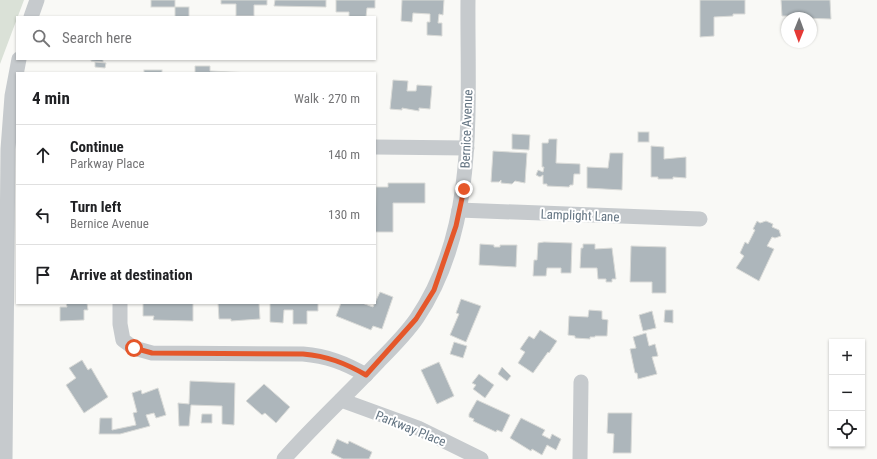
<!DOCTYPE html>
<meta charset="utf-8">
<style>
body{margin:0;font-family:"Roboto Condensed",sans-serif;background:#f2f2f2;color:#202124}
.controls{position:absolute;right:12px;bottom:12px;display:grid;overflow:hidden;border-radius:0px;box-shadow:0 1px 3px #0004}
.controls button{width:36px;height:36px;display:grid;place-items:center;padding:0;border:0;border-bottom:1px solid #e0e0e0;background:#fff;color:#202124;font:20px sans-serif}
.compass{position:absolute;left:781px;top:12px;width:36px;height:36px;border-radius:50%;background:#fff;box-shadow:0 1px 3px #0004;rotate:181deg}
.stop{position:absolute;width:12px;height:12px;margin:-9px;border:3px solid #e5572a;border-radius:50%;background:#fff}
.stop.end{background:#e5572a;border-color:#fff;box-shadow:0 1px 4px #0008}
.list{margin:0;padding:0;list-style:none}
h2{display:flex;justify-content:space-between;align-items:center;height:52px;margin:0;padding:0 16px;font-size:17px}
h2 small{font-size:13px;font-weight:400;color:#757577}
.list li{display:grid;grid-template-columns:26px 1fr auto;gap:12px;align-items:center;box-sizing:border-box;height:60px;padding:0 16px;border-top:1px solid #e0e0e0}
.list b{display:block;font-size:15px;white-space:nowrap}
.list p{margin:0;font-size:13px;white-space:nowrap;color:#757577}
.list em{font-size:13px;font-style:normal;color:#757577}
.icon{flex:none;width:22px;height:22px;fill:none;stroke:currentColor;stroke-width:2;stroke-linecap:round;stroke-linejoin:round}
.map{position:relative;flex:none;width:877px;height:459px;overflow:hidden}
.search{position:absolute;background:#fff;box-shadow:0 1px 3px #0004;left:16px;top:16px;width:360px;height:44px;display:flex;align-items:center;gap:10px;box-sizing:border-box;padding:0 14px;border-radius:0px;color:#757577;font-size:15px}
.panel{position:absolute;background:#fff;box-shadow:0 1px 3px #0004;left:16px;top:72px;width:360px;height:232px;border-radius:0px}
.map>svg:first-child{display:block}
.green{fill:#dae1d7}
.building{fill:#adb6bb;stroke:#dadbd8}
.lines{fill:none;stroke-linecap:round;stroke-linejoin:round}
.minor{stroke:#c6cacd;stroke-width:15}
.route{stroke:#e5572a;stroke-width:5}
.labels{text-anchor:middle;stroke-width:4;stroke-linejoin:round;paint-order:stroke}
.street-label{font-size:13px;fill:#637482;stroke:#fff}
</style>
<div class="map">
<svg width="877" height="459" viewBox="0 0 877 459">
<rect width="100%" height="100%" fill="#f9f9f6"/>
<polygon class="green" points="0,0 24,0 0,64"/>
<g class="building">
<rect x="151" y="0" width="24" height="7"/>
<polygon points="221,0 267,0 267,5 254,5 254,16 236,16 236,4 221,4"/>
<polygon points="275,0 326,0 326,7 274,6"/>
<polygon points="336,0 375,0 375,8 367,8 366,17 349,17 349,12 336,12"/>
<polygon points="402,0 444,0 443,15 439,14 438,23 442,23 442,36 427,35 427,22 430,22 430,14 413,13 412,22 401,21"/>
<polygon points="700,0 745,0 745,14 733,14 733,16 714,17 714,36 700,37"/>
<polygon points="781,0 830,0 831,19 803,18 803,16 782,16"/>
<rect x="175" y="7" width="14" height="10"/>
<polygon points="91,59 103,59 103,62 91,61"/>
<polygon points="95,62 106,63 105,68 95,67"/>
<polygon points="195,66 210,66 210,71 251,73 195,73"/>
<rect x="144" y="70" width="18" height="3"/>
<polygon points="393,80 408,81 407,91 416,91 417,85 432,86 430,109 419,108 419,111 402,108 402,110 390,109"/>
<rect x="638" y="132" width="11" height="10"/>
<polygon points="512,134 530,135 529,150 512,149"/>
<polygon points="549,139 557,139 556,163 580,164 580,174 574,174 573,185 570,185 569,187 547,186 547,184 543,184 543,175 540,177 536,175 538,170 543,172 544,167 542,167 542,143 548,143"/>
<polygon points="651,146 664,147 664,159 686,157 686,178 673,177 673,179 658,179 658,177 651,177"/>
<polygon points="493,151 527,153 525,183 515,181 512,184 501,183 501,180 499,182 491,182"/>
<polygon points="610,153 623,153 622,190 587,188 587,167 608,168"/>
<polygon points="388,183 425,183 425,203 393,203 393,232 375,232 376,187 388,187"/>
<polygon points="757,221 760,223 766,221 773,224 772,227 779,230 781,236 775,238 772,237 767,246 774,249 759,281 736,268 744,256 740,253 745,242 748,244 755,230 753,229"/>
<polygon points="544,242 572,243 571,273 561,273 561,268 547,268 546,276 533,276 534,260 537,260 538,243"/>
<polygon points="480,244 494,245 494,247 500,247 500,245 517,245 516,267 479,265"/>
<polygon points="583,244 595,244 595,249 612,248 616,279 612,279 612,282 606,282 606,279 598,279 597,268 580,268 581,248 583,248"/>
<polygon points="631,246 666,247 666,293 652,293 652,282 630,282"/>
<polygon points="380,292 393,297 382,329 373,326 371,330 336,316 341,303 362,303 373,307"/>
<polygon points="461,299 481,306 466,342 450,335 459,314 456,313"/>
<polygon points="66,303 87,303 88,310 84,310 84,320 60,321 60,307 67,307"/>
<polygon points="143,303 193,303 193,321 153,320 154,316 143,316"/>
<polygon points="218,303 259,303 260,319 231,321 231,319 219,319"/>
<polygon points="270,303 318,303 318,311 307,311 307,324 293,324 293,310 284,310 283,323 270,322"/>
<polygon points="589,310 602,311 602,319 608,320 607,336 595,336 595,337 590,337 590,339 575,338 575,336 568,335 569,316 588,317"/>
<polygon points="665,310 673,310 673,323 664,322"/>
<polygon points="652,311 656,328 643,331 639,315"/>
<polygon points="540,330 557,341 549,353 548,352 533,373 518,363 525,352 520,349 529,336 534,339"/>
<polygon points="646,333 649,346 655,344 658,356 652,357 657,374 638,379 637,373 635,373 630,349 636,348 633,337"/>
<polygon points="454,342 467,346 463,358 450,354"/>
<polygon points="82,360 88,370 91,368 108,397 84,413 66,385 76,378 69,368"/>
<polygon points="439,362 454,396 437,404 421,370"/>
<polygon points="502,367 511,376 507,381 498,374"/>
<polygon points="479,374 494,385 485,398 473,389 476,385 472,383"/>
<polygon points="190,381 235,383 234,425 222,424 222,406 191,405 189,426 179,426 178,403 189,404"/>
<polygon points="264,384 290,407 276,423 265,413 262,415 246,401"/>
<polygon points="158,388 166,415 156,418 154,413 146,415 150,426 120,434 99,434 100,418 112,418 112,430 136,425 133,413 137,412 132,393 141,390 142,394"/>
<polygon points="477,400 510,415 502,432 497,430 496,432 473,421 474,419 469,417 469,414"/>
<polygon points="608,413 632,413 631,453 613,453 614,434 607,433"/>
<polygon points="202,414 212,414 212,423 201,423"/>
<polygon points="521,418 545,430 542,435 550,439 552,434 561,439 556,450 547,445 542,455 532,449 531,451 510,438"/>
<polygon points="337,439 348,444 349,441 372,452 369,459 343,459 331,453"/>
</g>
<g class="lines">
<g class="minor">
<polyline points="31,17 37,0"/>
<polyline points="375,147 467,148"/>
<polyline points="459,210 700,219"/>
<path d="M120,303v21l3,16 11,8 18,5 151,1c24,2 42,9 63,21"/>
<polyline points="341,400 418,428 481,459"/>
<polyline points="5,459 8,149 12,96 19,59"/>
<path d="M284,459c30,-34 64,-65 95,-98 13,-13 27,-27 38,-43 62,-92 50,-213 51,-318"/>
<polyline points="580,459 581,382"/>
</g>
</g>
<g class="lines">
<path class="route" d="M134,348l18,5 151,1c24,2 42,9 63,21l50,-56 18,-29 22,-64 8,-37"/>
</g>
<g class="labels">
<g class="street-label">
<text transform="translate(466 129) rotate(-88)" y="5">Bernice Avenue</text>
<text transform="translate(580 215) rotate(2)" y="5">Lamplight Lane</text>
<text transform="translate(411 428) rotate(22)" y="5">Parkway Place</text>
</g>
</g>
</svg>
<div class="controls">
<button>+</button>
<button>−</button>
<button><svg class="icon" aria-label="locate" viewBox="0 0 24 24"><circle cx="12" cy="12" r="6"/><path d="M12 2v4M12 18v4M2 12h4M18 12h4"/></svg></button>
</div>
<svg class="compass" viewBox="-18 -18 36 36"><path d="M0-13l5 13h-10z" fill="#e53935"/><path d="M0 13l5-13h-10z" fill="#757577"/></svg>
<div class="stop" style="left:134px;top:348px"></div>
<div class="stop end" style="left:464px;top:189px"></div>
<div class="search"><svg class="icon" aria-label="search" viewBox="0 0 24 24"><circle cx="10" cy="10" r="6"/><path d="M15 15l6 6"/></svg>Search here</div>
<section class="panel">
<h2>4 min<small>Walk · 270 m</small></h2>
<ul class="list">
<li><svg class="icon" aria-label="ahead" viewBox="0 0 24 24"><path d="M12 20V5M6 11l6-6 6 6"/></svg><div><b>Continue</b><p>Parkway Place</p></div><em>140 m</em></li>
<li><svg class="icon" aria-label="left" viewBox="0 0 24 24"><path d="M17 20v-9H6M10 6l-5 5 5 5"/></svg><div><b>Turn left</b><p>Bernice Avenue</p></div><em>130 m</em></li>
<li><svg class="icon" aria-label="arrive" viewBox="0 0 24 24"><path d="M6 21V4h12l-3 4 3 4H6"/></svg><div><b>Arrive at destination</b></div></li>
</ul>
</section>
</div>
